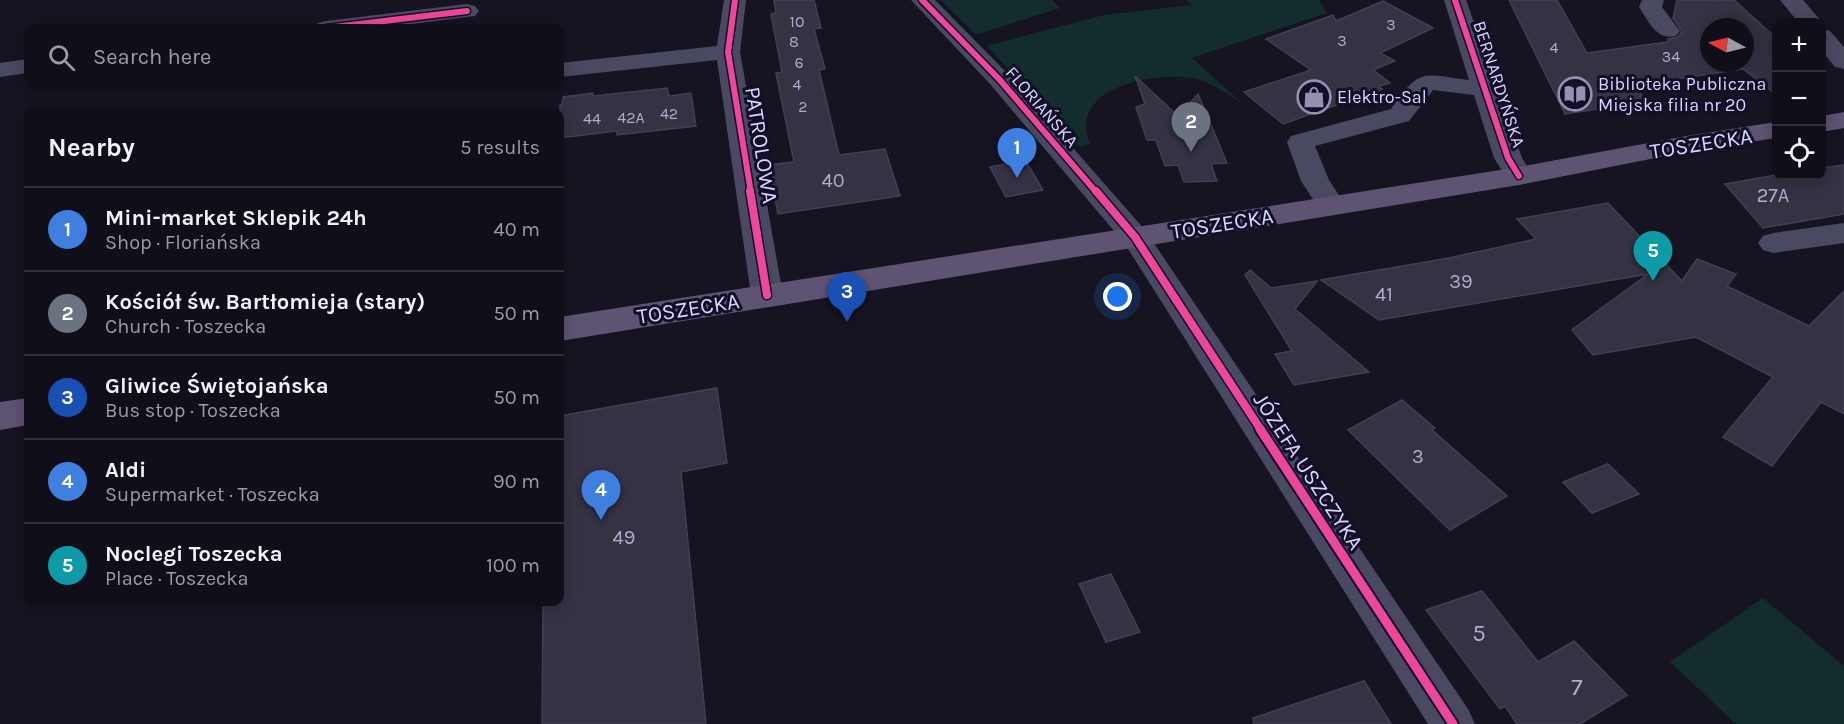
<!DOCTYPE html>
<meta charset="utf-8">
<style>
body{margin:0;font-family:Karla,sans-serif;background:#191822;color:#f1f3f6}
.controls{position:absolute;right:18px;top:18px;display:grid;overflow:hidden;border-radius:12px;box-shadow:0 3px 15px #0003}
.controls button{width:54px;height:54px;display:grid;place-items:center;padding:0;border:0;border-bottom:2px solid #302f38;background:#100f19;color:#f1f3f6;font:30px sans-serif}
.compass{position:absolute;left:1700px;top:18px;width:54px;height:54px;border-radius:50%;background:#100f19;box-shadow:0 3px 15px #0003;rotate:277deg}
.you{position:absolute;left:1118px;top:297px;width:21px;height:21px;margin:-15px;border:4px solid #fff;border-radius:50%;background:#1a73e8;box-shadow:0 0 0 9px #1a73e833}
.badge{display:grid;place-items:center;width:39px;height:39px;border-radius:50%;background:#9591b1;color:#fff;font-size:20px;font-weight:700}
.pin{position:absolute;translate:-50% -50px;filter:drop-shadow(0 2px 3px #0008)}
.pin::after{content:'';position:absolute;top:32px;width:21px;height:18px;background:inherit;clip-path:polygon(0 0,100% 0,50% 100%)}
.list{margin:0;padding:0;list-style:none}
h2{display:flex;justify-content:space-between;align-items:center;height:78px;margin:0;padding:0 24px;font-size:26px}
h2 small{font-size:20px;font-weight:400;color:#9c9ca2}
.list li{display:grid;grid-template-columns:39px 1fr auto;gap:18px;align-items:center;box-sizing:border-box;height:84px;padding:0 24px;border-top:2px solid #302f38}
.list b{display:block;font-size:22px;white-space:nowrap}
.list p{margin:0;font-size:20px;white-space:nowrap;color:#9c9ca2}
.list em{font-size:20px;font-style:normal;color:#9c9ca2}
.icon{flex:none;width:33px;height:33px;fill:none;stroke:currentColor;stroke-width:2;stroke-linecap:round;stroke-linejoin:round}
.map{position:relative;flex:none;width:1844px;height:724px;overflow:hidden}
.search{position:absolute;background:#100f19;box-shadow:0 3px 15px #0003;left:24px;top:24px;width:540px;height:66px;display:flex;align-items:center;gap:15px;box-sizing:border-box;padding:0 21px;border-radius:12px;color:#9c9ca2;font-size:22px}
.panel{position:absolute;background:#100f19;box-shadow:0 3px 15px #0003;left:24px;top:108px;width:540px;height:498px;border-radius:12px}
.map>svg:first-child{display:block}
.green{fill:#132c2d}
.building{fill:#343243;stroke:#433f54;stroke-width:1.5;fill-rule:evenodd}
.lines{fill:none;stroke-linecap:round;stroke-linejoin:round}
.minor{fill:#4a4962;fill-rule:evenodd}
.major{fill:#5e5373;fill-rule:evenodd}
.cycleway-far2-casing{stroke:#130f26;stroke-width:9}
.cycleway-far1-casing{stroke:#130f26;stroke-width:11}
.cycleway-casing{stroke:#130f26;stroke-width:13}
.cycleway-far2{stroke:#ed469a;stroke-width:6}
.cycleway-far1{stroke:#ed469a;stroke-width:8}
.cycleway{stroke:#ed469a;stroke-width:9}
.labels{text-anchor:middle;stroke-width:6;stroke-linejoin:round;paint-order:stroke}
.far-number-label{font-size:16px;fill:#b0acd0}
.far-street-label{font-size:18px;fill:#d9d4ff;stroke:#130f26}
.far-poi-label{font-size:18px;fill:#d9d4ff;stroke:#130f26;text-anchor:start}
.number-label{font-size:20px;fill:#b0acd0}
.street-label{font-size:22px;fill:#d9d4ff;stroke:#130f26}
.near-number-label{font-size:24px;fill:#b0acd0}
</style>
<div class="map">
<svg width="1844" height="724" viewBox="0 0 1844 724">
<rect width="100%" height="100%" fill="#161421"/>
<g class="green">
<polygon points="940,0 1052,0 1060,8 979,34 974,33"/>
<path d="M1186,0h133l8,13 -135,45 50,45c-16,-9 -32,-22 -50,-25 -40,-6 -125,10 -102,66l-10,3 -92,-100 1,-2 115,-30 88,-10z"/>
<polygon points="1763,598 1844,666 1844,724 1736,724 1670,662"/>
</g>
<g class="building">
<polygon points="774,0 814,0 821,28 814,29 825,69 819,70 839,155 885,149 900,196 778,214 768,165 794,162 776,73 782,72 771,14 776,13"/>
<path d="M1509,0h48l30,53 81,-11v-3l10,-2 4,-6 -9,-13 4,-18h57l42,38v56l-33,-25 -107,16 9,17 -80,12zM1709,27h36v36h-36z"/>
<polygon points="1383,1 1433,28 1380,53 1395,61 1373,70 1390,83 1379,86 1382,89 1283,124 1244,92 1311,70 1266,39 1333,15 1336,21"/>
<polygon points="1135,76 1178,116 1198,94 1227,163 1211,164 1217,181 1184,182 1178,165 1165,166 1156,140 1147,140 1136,107 1145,104"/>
<polygon points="667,88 669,96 691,93 696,126 617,135 617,131 560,138 560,105 562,105 563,97 593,93 593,96"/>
<polygon points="1025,160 1043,190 1006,197 990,167"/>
<polygon points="1844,165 1844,214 1763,228 1725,184 1776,175 1821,176 1821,168"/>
<polygon points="1608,203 1682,281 1697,259 1736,274 1727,286 1809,326 1844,291 1844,414 1821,402 1772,466 1723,437 1773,377 1696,337 1593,355 1572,330 1648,274 1379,320 1321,280 1449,258 1536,239 1517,219"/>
<polygon points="1250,270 1271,288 1317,281 1295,309 1369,372 1294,385 1275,354 1292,351 1245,275"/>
<polygon points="717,388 727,463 681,472 706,724 542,724 543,602 560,602 560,416"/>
<polygon points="1402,400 1435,428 1432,430 1507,496 1450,530 1348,430"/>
<polygon points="1608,464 1639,494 1592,513 1563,482"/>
<polygon points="1111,574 1140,632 1106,642 1079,584"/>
<polygon points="1482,591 1538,662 1574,641 1627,695 1580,724 1517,724 1505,706 1500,709 1426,610"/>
<polygon points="1364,681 1391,724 1254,724 1253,718"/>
</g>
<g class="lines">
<g class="minor">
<polygon points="724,0 746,0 740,52 783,295 778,303 767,306 756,303 751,295 717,60 560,77 560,63 717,46"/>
<polygon points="911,0 935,0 1008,74 1145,230 1468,709 1475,724 1428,724 1125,244 990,84"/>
<path d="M1444,0h22l56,158 11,18 -4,6 -10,3 -10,-3 -15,-24 -20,-63 -41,-5 -24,31 -94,25 14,34 17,26 -4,7 -10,2 -10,-2 -21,-32 -14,-39 4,-6 100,-27c29,-42 31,-35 78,-29z"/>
<path d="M1642,0h22l-2,7 18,24 -4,5c-19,5 -27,-14 -37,-29z"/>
<polygon points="1780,0 1803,0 1822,22 1798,22"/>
<polygon points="467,4 475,6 479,11 475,16 380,28 314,28 318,23 326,21"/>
<polygon points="1822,29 1830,31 1844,47 1844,69 1835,67 1822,51"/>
<polygon points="28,59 28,73 0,77 0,63"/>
<polygon points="1844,223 1844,243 1773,253 1763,250 1758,243 1763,236 1773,233"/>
</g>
<g class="major">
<polygon points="1844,112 1844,128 1822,132 1822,116"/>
<polygon points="1776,122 1776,138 1686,152 1519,185 560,341 560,317 1519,167 1686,136"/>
<polygon points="28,398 28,425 0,430 0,402"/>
</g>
<g class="cycleway-far2-casing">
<g id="cycleway-far2">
<polyline points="735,0 728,52 751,193"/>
<polyline points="922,0 999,79 1097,193"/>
<polyline points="1455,0 1508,158 1519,176"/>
<polyline points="326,28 467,11"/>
</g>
</g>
<g class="cycleway-far1-casing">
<g id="cycleway-far1">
<polyline points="750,191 767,295"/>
<polyline points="1096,191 1135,237 1261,430"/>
</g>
</g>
<g class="cycleway-casing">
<polyline id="cycleway" points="1260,429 1453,724"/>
</g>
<use href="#cycleway-far2" class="cycleway-far2"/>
<use href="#cycleway-far1" class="cycleway-far1"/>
<use href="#cycleway" class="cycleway"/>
</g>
<defs>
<g id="library-ring" transform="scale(1.725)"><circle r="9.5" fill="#130f26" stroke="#9591b1" stroke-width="1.5"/><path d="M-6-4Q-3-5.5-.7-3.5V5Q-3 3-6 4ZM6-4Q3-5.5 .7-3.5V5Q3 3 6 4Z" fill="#9591b1"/></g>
<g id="shop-ring" transform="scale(1.725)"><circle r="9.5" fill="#130f26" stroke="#9591b1" stroke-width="1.5"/><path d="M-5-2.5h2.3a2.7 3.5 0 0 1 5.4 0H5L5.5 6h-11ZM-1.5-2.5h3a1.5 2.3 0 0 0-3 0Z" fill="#9591b1"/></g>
</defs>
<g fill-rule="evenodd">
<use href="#library-ring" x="1575" y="94"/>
<use href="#shop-ring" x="1314" y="97"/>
</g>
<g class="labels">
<g class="far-number-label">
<text x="797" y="27">10</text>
<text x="1391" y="30">3</text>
<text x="1342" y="46">3</text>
<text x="794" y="47">8</text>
<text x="1554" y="53">4</text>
<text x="1671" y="62">34</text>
<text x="799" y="68">6</text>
<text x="797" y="90">4</text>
<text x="803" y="112">2</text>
<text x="669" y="119">42</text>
<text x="631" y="123">42A</text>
<text x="592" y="124">44</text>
</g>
<g class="far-street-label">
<text transform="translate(1499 84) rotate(72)" y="6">BERNARDYŃSKA</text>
<text transform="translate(1042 107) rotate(49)" y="6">FLORIAŃSKA</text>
</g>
<g class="far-poi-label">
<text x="1598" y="90">Biblioteka Publiczna<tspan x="1598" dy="21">Miejska filia nr 20</tspan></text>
<text x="1337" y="103">Elektro-Sal</text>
</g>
<g class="number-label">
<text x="833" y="187">40</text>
<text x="1773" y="202">27A</text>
<text x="1461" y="288">39</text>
<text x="1384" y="301">41</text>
<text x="1418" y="463">3</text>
<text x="624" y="544">49</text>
</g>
<g class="street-label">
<text transform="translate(1701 143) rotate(-9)" y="8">TOSZECKA</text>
<text transform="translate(762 145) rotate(81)" y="8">PATROLOWA</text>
<text transform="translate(1222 223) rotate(-9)" y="8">TOSZECKA</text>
<text transform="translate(688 308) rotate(-9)" y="8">TOSZECKA</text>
<text transform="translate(1309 471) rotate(57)" y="8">JÓZEFA USZCZYKA</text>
</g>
<g class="near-number-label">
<text x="1479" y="641">5</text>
<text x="1577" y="695">7</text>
</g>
</g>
</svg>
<div class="controls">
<button>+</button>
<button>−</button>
<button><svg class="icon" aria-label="locate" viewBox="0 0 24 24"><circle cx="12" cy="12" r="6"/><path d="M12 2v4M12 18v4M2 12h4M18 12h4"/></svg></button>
</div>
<svg class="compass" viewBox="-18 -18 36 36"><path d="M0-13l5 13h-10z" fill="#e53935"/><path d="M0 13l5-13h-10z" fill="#9c9ca2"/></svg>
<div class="you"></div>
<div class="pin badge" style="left:1017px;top:178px;background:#3f7fe0">1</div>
<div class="pin badge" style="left:1191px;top:152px;background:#6b7280">2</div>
<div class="pin badge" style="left:847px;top:322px;background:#1a4fb4">3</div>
<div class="pin badge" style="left:601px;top:520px;background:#3f7fe0">4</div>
<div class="pin badge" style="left:1653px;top:281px;background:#0f9aa8">5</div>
<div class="search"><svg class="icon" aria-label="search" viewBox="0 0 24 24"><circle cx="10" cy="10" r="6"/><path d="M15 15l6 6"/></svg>Search here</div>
<section class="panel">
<h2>Nearby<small>5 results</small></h2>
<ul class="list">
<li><span class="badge" style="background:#3f7fe0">1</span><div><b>Mini-market Sklepik 24h</b><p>Shop · Floriańska</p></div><em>40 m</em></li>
<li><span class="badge" style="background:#6b7280">2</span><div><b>Kościół św. Bartłomieja (stary)</b><p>Church · Toszecka</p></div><em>50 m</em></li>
<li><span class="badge" style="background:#1a4fb4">3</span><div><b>Gliwice Świętojańska</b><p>Bus stop · Toszecka</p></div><em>50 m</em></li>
<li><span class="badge" style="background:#3f7fe0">4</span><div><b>Aldi</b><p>Supermarket · Toszecka</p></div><em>90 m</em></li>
<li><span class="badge" style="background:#0f9aa8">5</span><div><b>Noclegi Toszecka</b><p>Place · Toszecka</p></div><em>100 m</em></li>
</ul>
</section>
</div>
